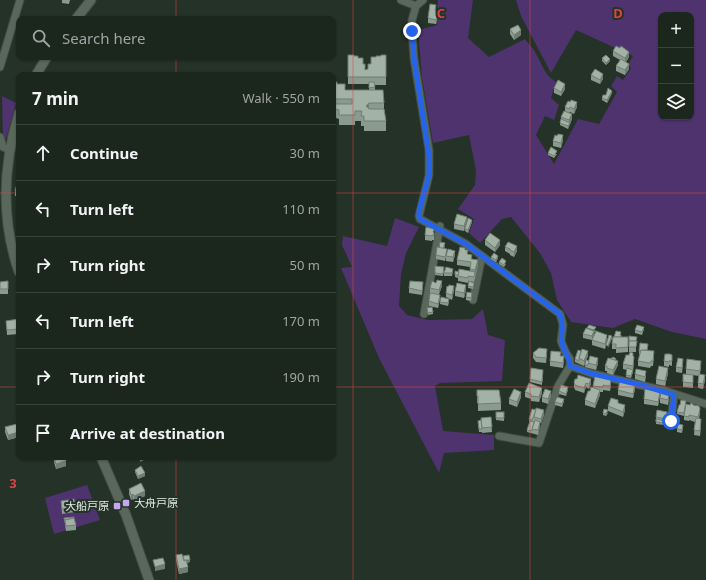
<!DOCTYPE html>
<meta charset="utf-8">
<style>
body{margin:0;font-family:"Noto Sans","Noto Sans JP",sans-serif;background:#242e26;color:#f1f3f6}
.controls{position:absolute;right:12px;top:12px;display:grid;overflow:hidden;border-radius:8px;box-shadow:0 1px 3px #0004}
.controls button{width:36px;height:36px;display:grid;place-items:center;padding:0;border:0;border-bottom:1px solid #39433b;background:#1b261d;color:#f1f3f6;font:20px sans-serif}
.stop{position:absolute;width:12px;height:12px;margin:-9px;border:3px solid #2563eb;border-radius:50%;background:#fff}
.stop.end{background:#2563eb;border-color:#fff;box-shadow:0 1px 4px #0008}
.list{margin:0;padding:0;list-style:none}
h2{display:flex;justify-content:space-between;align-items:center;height:52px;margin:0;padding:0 16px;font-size:17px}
h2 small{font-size:13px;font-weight:400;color:#a0a5a4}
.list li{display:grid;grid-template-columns:26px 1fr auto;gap:12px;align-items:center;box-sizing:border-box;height:56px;padding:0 16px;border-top:1px solid #39433b}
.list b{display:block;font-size:15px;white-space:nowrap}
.list em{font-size:13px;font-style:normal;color:#a0a5a4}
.icon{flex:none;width:22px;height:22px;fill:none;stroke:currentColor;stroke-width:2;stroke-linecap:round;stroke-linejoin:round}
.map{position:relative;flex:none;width:706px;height:580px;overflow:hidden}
.search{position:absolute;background:#1b261d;box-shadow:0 1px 3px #0004;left:16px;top:16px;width:320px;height:44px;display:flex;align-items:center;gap:10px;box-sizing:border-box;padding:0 14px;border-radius:8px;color:#a0a5a4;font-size:15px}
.panel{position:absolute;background:#1b261d;box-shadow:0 1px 3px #0004;left:16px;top:72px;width:320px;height:388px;border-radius:8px}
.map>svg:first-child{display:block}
.green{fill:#4f336e;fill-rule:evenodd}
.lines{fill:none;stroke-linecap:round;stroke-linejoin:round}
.street-casing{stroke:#404c43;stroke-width:9}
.secondary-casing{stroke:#404c43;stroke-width:11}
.street{stroke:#59685b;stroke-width:7}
.secondary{stroke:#59685b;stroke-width:9}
.wall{fill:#8b9a8e}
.shaded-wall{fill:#717d74}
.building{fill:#a2b3a5;stroke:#717d74}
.route{stroke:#2563eb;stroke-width:5}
.grid{fill:none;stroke:#d84544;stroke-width:1;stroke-opacity:0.55}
.poi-dot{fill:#c6a6f0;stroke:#243227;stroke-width:1.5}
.labels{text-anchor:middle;stroke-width:4;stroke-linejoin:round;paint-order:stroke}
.poi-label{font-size:11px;fill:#e2ebe4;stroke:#243227;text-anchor:start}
.grid-label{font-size:13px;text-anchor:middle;font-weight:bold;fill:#d84544;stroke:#243227;stroke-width:4;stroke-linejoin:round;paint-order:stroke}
</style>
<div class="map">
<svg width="706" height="580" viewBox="0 0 706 580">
<rect width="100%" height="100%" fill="#243227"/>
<g class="green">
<path d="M438,0h35l-5,38 21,19 36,-18c3,5 9,9 11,15 8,13 7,19 20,28l-5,16 8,7 -5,15 -9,-4 -9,19 18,29 24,-45 21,5 18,-32 -6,-6 6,-10 6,4 8,-12 -3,-3 5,-9 -57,-26 -25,43 -30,-57 -5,-16h190v339l-34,-7 -37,-13 -22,9 -42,-6 -14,-22 -6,-27 -11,-20 -29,-36 -9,2 -22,24 -11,-10 5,-14 -16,-10 17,-24 1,-15 -7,-35 -36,8 -11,-66 -4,-47 19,-5 1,-10 -1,-1zM661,15h30v102h-30z"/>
<polygon points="2,96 16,103 6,139 3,138"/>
<polygon points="395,218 419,227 406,253 401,274 399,306 407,315 428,320 472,319 483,309 488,335 505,340 502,381 440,383 435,386 443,431 494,435 494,450 444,453 439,473 379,358 341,268 352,267 342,245 343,236 387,246"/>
<polygon points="87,485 100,520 54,534 45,498"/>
</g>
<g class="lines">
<g class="street-casing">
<g id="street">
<polyline points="401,0 416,6"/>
<polyline points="423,0 416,6 412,20 412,31 414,59 429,150 429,175 419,216 420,219 466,244 560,314 563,325 561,341 566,353 570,359 570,366 558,386 539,443 499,436"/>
<polyline points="0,67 20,0"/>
<polyline points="0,137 3,147 10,150"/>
<polyline points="473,300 482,256"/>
<polyline points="424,314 440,226"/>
<polyline points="570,366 593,374 666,391 706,404"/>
<polyline points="671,421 674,395"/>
</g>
</g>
<g class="secondary-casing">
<g id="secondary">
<polyline points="76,19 91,0"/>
<polyline points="36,75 47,57"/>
<path d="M19,113c-16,52 -18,107 0,159"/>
<polyline points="101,457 126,515 149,580"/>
</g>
</g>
<use href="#street" class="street"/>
<use href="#secondary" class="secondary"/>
</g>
<g class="wall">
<polygon points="62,0 70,0 69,4 62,3"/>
<polygon points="436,10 436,11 438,16 436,24 428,23 428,18"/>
<polygon points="510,29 521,35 514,40 510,34"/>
<polygon points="613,51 629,57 626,62 629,69 625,75 616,71 616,66 620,60 613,56"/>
<polygon points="348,55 358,58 363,64 365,70 368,69 376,57 386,55 386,85 375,85 375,90 369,90 369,84 348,84"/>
<polygon points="602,58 610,61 606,65 602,61"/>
<polygon points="591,75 603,79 600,84 591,80"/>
<polygon points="333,82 337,84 345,90 384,103 384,109 386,121 386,131 364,131 364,126 361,126 361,121 355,121 355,125 339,125 339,119 333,117"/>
<polygon points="554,88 565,89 561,96 554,93"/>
<polygon points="612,93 607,103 602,100 602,98 606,95"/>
<polygon points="570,102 577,107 574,114 570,112 569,113 572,119 568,129 560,125 560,123 561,119 561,117 565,111 565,107"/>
<polygon points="557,136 563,140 561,148 553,146 553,141"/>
<polygon points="548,153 557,154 554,158 548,155"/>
<polygon points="19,188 19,200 18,200 18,197 15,196 15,191"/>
<polygon points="467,222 464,231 454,229 454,224"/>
<polygon points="472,222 468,233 465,231 465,229"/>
<polygon points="434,232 434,240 432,240 432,241 425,240 425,235"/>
<polygon points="485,240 500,245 495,252 485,245"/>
<polygon points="445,246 444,249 447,253 455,255 453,262 446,261 446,257 445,261 436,259 436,255 439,248"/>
<polygon points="505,247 517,251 514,257 510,255 510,254 505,251"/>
<polygon points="465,250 468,254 478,265 474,282 468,281 468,283 458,281 458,276 458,278 455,277 455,275 459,272 470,271 470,267 457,265 457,260"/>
<polygon points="491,257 498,258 496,262 491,259"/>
<polygon points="499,262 506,264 504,267 499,264"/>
<polygon points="435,266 444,270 443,276 435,275"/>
<polygon points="453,271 452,276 444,276 444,273"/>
<polygon points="8,281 8,294 0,294 0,282"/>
<polygon points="474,285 473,289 468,288 468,286"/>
<polygon points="442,286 439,294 440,299 438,308 429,306 429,301 431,293 430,293 430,288"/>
<polygon points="423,287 422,295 409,293 409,288"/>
<polygon points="454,290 452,300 446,297 446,293"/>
<polygon points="466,290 464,298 455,296 455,291"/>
<polygon points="472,295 471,301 466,300 466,297"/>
<polygon points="440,302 449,302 448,306 440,304"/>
<polygon points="427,308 433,312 433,314 428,315"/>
<polygon points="19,319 19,334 7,335 6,321"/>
<polygon points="644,329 642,335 635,333 635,330"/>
<polygon points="596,330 594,333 593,338 607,340 605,349 592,345 592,340 583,338 583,334"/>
<polygon points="620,335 621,337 628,337 628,352 616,353 616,349 612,349 612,344 614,337"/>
<polygon points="629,336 636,341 636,352 629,352"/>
<polygon points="648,346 647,351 654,356 653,366 651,366 650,368 638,366 638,361 640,354 639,354 639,351"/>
<polygon points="533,353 547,354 546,363 536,362 533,358"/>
<polygon points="561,356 564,361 563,368 550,366 550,361"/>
<polygon points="588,356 586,360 598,363 596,370 585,367 586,362 584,366 575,362 575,359"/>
<polygon points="633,357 634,362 633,370 633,372 631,378 626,377 627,370 623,369 623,364"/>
<polygon points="672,360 672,366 669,365 669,367 664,366 664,361"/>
<polygon points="683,364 682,373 676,372 676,367"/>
<polygon points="618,365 613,375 607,373 607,371 605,371 605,366"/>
<polygon points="701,366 700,374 705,380 703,389 698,388 698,383 699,376 686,374 686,369"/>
<polygon points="531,368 543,370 542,385 530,382"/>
<polygon points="668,373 665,386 656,384 656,379"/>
<polygon points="635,374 646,376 645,382 635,379"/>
<polygon points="575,379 591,384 589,389 586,387 584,393 575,390 575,389 574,388 574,383"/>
<polygon points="693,380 693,388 683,387 683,382"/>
<polygon points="611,384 610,391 603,390 603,392 600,392 600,395 595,408 585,405 585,400 590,391 593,388 593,386"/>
<polygon points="635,389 633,398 618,395 618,390"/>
<polygon points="477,390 501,403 501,410 478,411 478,403 477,403"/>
<polygon points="568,390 566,396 559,394 559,391"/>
<polygon points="525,392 542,393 539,402 531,401 531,399 525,397"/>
<polygon points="660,392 658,406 644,404 644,399"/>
<polygon points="551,396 548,404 542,402 542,397"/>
<polygon points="521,397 517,407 509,404 509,399"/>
<polygon points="660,398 669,399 668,405 660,403"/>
<polygon points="564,401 562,407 555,405 555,402"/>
<polygon points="618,403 625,410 623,417 608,411 608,406"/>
<polygon points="686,404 684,416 677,414 677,412 680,405"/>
<polygon points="693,405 700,413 699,419 701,424 700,436 694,435 695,422 689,420 689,421 684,420 684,416"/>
<polygon points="532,409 544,415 540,424 540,426 538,435 527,432 527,430 530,422 529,421 529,419"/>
<polygon points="496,412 504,412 504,421 496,420"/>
<polygon points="603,413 608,413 606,416 603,415"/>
<polygon points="491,417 492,432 482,433 482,432 479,432 478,421"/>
<polygon points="656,417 667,417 666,423 665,423 665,425 656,424"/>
<polygon points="5,427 19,429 19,437 8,440 5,432"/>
<polygon points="683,427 682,433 677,432 677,429"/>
<polygon points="54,457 66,466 56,469 54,462"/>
<polygon points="135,470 145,476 138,479 135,472"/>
<polygon points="129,489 145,496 134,501 133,499 131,500 129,494"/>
<polygon points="61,501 75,507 75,512 62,514"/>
<polygon points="64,518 76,525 76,530 66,531"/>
<polygon points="176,555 183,557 190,562 187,563 188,572 179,574 176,560"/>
</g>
<g class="shaded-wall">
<polygon points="438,11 438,16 436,24 436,20"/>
<polygon points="521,30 521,35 514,40 514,35"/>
<polygon points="629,52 629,57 625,63 625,58"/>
<polygon points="610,59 610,61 606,65 606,63"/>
<polygon points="629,64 629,69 625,75 625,70"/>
<polygon points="603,74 603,79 600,84 600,80"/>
<polygon points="565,84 565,89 561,96 561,92"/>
<polygon points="612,91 612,93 607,103 607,100"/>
<polygon points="577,102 577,107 574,114 574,109"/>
<polygon points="369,103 369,112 366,106"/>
<polygon points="572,114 572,119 568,129 568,126 569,124 569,120"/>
<polygon points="563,135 563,140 561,148 561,143"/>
<polygon points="467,217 467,222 464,231 464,226"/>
<polygon points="472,220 472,222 468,233 468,230"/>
<polygon points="500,240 500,245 495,252 495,248"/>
<polygon points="517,246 517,251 514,257 514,252"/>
<polygon points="455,251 455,255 453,262 453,257"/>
<polygon points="478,260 478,265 475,275 475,270"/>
<polygon points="442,281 442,286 439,294 439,290"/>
<polygon points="466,285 466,290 464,298 464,293"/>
<polygon points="454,286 454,290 452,300 452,295"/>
<polygon points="440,295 440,299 438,308 438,304"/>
<polygon points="594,331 594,336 592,341 592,336"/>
<polygon points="607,335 607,340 605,349 605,344"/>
<polygon points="612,336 612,339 608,348 608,346"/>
<polygon points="588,351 588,356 584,366 584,361"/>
<polygon points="634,357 634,362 633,371 633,366"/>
<polygon points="598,358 598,363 596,370 596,365"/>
<polygon points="618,361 618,365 613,375 613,370"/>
<polygon points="668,368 668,373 665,386 665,381"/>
<polygon points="705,375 705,380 703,389 703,384"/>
<polygon points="591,379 591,384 589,389 589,384"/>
<polygon points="611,379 611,384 610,391 610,386"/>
<polygon points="586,383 586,387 584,393 584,388"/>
<polygon points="635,384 635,389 633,398 633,394"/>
<polygon points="542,388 542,393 539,402 539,397"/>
<polygon points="600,390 600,395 595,408 595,404"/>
<polygon points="551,391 551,396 548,404 548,399"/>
<polygon points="521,392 521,397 517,407 517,402"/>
<polygon points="660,392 660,397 658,406 658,402"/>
<polygon points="625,405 625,410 623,417 623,412"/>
<polygon points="544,410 544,415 541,424 541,419"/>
<polygon points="701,419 701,424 700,436 700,431"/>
<polygon points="540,422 540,426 538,435 538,430"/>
<polygon points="19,432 19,437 8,440 8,435"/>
<polygon points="144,458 144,460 140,462 140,459"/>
<polygon points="66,461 66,466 56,469 56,464"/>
<polygon points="145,473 145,476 138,479 138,476"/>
<polygon points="145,491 145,496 134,501 134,496"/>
<polygon points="133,494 133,499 131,500 131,495"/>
<polygon points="157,503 157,506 149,509 149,507"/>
<polygon points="190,560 190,562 184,563 184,561"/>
<polygon points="165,564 165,569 155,571 155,567"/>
<polygon points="188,567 188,572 179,574 179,569"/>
</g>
<g class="building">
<polygon points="430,4 436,5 435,11 438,11 436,20 428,18"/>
<polygon points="518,25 521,30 514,35 510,29"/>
<polygon points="616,46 620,48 621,46 629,52 625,58 613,51"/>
<polygon points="348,55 354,55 354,56 358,56 358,58 363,58 363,64 365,64 365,70 368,69 368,64 371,64 371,57 376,57 376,56 381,56 381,55 386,55 386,77 348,77"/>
<polygon points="606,55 610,59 606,63 602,58"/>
<polygon points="621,59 629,64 625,70 616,66"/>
<polygon points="595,69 603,74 600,80 591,75"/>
<polygon points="558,80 565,84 561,92 554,88"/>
<polygon points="333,82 337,82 337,84 345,84 345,90 383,90 384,103 369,103 366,106 369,109 384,109 386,121 364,121 364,116 361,116 362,111 355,111 355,115 339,115 339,110 333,108 333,104 352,104 352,99 333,99"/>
<polygon points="369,82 374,82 375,87 369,88"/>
<polygon points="608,88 612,91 607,100 602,98 603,95 606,95"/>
<polygon points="571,100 577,102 574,109 570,107 569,109 565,107 568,101 570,102"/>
<polygon points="564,111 572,114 569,120 561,117"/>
<polygon points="561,119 570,123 568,126 560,123"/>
<polygon points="558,134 563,135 561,143 553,141 555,135 557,136"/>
<polygon points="551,147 557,151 554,156 548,153"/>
<polygon points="16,187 19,188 19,192 15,191"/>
<polygon points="457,214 467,217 464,226 454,224"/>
<polygon points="468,218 472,220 468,230 465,229"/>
<polygon points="426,227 434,229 433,232 434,233 434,235 432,235 432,236 425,235"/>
<polygon points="490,233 500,240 495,248 485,240"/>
<polygon points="440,242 445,243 443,249 439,248"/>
<polygon points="508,242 517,246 514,252 510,250 510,249 505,247"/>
<polygon points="437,247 447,249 445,257 436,255"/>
<polygon points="460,247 465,248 465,250 468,250 467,254 472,255 471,259 478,260 475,270 470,269 471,262 457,260"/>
<polygon points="448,249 455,251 453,257 446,256"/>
<polygon points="494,253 498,256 496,260 491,257"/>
<polygon points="502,258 506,261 504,265 499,262"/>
<polygon points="435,266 444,267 443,274 435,273"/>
<polygon points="446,267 453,269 452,273 444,273"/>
<polygon points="459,269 475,272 474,277 468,276 468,278 458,276"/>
<polygon points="455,271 459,272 458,275 455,275"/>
<polygon points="437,280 442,281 439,290 430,288 432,281 436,283"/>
<polygon points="8,281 8,289 0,289 0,282"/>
<polygon points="410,281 423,282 422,291 409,288"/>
<polygon points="469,281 474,283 473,287 468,286"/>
<polygon points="457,283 466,285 464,293 455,291"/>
<polygon points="449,285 454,286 452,295 446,293 447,286 448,287"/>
<polygon points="467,292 472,293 471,298 466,297"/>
<polygon points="431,293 440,295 438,304 429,301 430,294"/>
<polygon points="441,297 449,299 448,303 440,302"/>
<polygon points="432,307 433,312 428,313 427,308"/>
<polygon points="19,319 19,329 7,330 6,321"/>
<polygon points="589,325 596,327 594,330 587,328"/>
<polygon points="637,325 644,327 642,332 635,330"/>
<polygon points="586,328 594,331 592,336 583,334"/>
<polygon points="596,331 607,335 605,344 592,340"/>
<polygon points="616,331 621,332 620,335 621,335 621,337 614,337"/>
<polygon points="609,335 612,336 608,346 606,345"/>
<polygon points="629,336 637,337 636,341 629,341"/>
<polygon points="613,337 628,337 628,347 616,348 616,344 612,344"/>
<polygon points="629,341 637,341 636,347 629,347"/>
<polygon points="640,343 648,344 647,350 641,350 640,351 639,351"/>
<polygon points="539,348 547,349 546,358 536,357 533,353"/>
<polygon points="582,349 588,351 584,361 579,358"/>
<polygon points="578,350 581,351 579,358 579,361 575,359"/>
<polygon points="641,350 654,351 653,361 651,361 650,363 638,361"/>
<polygon points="551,351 561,352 560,356 564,356 563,363 550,361"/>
<polygon points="630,352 633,353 633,356 634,357 633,366 623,364 626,355 629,355"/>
<polygon points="665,354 670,354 672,355 672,361 669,361 669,362 664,361"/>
<polygon points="590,356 598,358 596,365 588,363"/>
<polygon points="613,357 615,358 616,360 610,359 611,358 613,358"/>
<polygon points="608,358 618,361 613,370 607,368 607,366 605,366"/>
<polygon points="678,358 683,359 682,368 676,367"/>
<polygon points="687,359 701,361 700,371 686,369"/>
<polygon points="586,360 589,361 588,365 585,365"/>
<polygon points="659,366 668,368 665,381 656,379"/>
<polygon points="531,368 543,370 542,382 530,379"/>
<polygon points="627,368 633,370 631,376 626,375"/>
<polygon points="636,369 646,371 645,377 635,374"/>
<polygon points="683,374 693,375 693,383 683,382"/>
<polygon points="699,374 705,375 703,384 698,383"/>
<polygon points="578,375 591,379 589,384 586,383 584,388 575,385 575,384 574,383 575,379 577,379"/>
<polygon points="595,376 611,379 610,386 603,385 603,387 593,386"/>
<polygon points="620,380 635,384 633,394 618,390"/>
<polygon points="529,383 542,388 539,397 531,396 531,394 525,392"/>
<polygon points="561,385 568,387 566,394 559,391"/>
<polygon points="591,387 600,390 595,404 585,400 588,391 590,391"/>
<polygon points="514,389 521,392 517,402 509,399"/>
<polygon points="545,389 551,391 548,399 542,397"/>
<polygon points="645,389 660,392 658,402 644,399"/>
<polygon points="477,390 499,390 501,403 478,404 478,396 477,396"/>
<polygon points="661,392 669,394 668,400 660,398"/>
<polygon points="557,397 564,399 562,404 555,402"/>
<polygon points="611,398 618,400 618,403 625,405 623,412 608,406"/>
<polygon points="681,400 686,401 684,413 677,412 679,405 680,405"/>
<polygon points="691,403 693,404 693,405 699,406 700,409 698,417 689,415 689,417 684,416 686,404 690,405"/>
<polygon points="536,408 544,410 541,419 534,417"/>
<polygon points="532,409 536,410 532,420 529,419"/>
<polygon points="604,409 608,410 606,414 603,413"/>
<polygon points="657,410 667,412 666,419 656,417"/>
<rect x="496" y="412" width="8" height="6"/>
<polygon points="491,417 492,427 482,428 481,418"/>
<polygon points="696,418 701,419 700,431 694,430"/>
<polygon points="656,419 665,421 665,423 656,422"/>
<polygon points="481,420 482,429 479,429 478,421"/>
<polygon points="535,420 540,422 538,430 532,429"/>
<polygon points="530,421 534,422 532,429 532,431 527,430"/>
<polygon points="17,424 19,429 19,432 8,435 5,427"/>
<polygon points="678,424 683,425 682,430 677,429"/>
<polygon points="54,457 65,457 66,461 56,464"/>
<polygon points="139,457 144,457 144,458 140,459"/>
<polygon points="141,466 145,473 138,476 135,470"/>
<polygon points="141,483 145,491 134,496 133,494 131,495 129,489"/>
<polygon points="74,499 75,507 62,509 61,501"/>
<polygon points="156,500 157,503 149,507 147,504"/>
<polygon points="74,517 74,518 65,520 65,522 64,518"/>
<polygon points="74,518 76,525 66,526 65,520"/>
<polygon points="182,554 184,561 186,560 188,567 179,569 176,555"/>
<polygon points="189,555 190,560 184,560 183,556"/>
<polygon points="163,558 165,564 155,567 153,560"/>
</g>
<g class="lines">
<path class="route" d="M412,31l2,28 15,97v19l-10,36v5l1,3 46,25 94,70c5,14 0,18 2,28 1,9 8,15 8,24l23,8 48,11 33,10 -3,26"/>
</g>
<path class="grid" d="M176,0v19M353,0v580M530,0v580M176,57v18M0,193h19M333,193h373M0,387h19M333,387h373M176,457v123"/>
<g class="poi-dot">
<rect x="122" y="499" width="8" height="8" rx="2"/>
<rect x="113" y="502" width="8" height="8" rx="2"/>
</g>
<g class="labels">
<g class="poi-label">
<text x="134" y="507">大舟戸原</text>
<text x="109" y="510" text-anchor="end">大船戸原</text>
</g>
</g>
<g class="grid-label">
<text x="441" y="18">C</text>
<text x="618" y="18">D</text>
<text x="13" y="488">3</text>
</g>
</svg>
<div class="controls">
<button>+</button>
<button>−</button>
<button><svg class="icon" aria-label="layers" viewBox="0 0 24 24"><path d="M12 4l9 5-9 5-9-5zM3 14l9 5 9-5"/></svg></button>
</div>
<div class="stop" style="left:671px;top:421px"></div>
<div class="stop end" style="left:412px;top:31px"></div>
<div class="search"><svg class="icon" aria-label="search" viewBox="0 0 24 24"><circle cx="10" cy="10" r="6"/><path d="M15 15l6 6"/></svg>Search here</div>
<section class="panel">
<h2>7 min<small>Walk · 550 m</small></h2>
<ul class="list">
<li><svg class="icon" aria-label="ahead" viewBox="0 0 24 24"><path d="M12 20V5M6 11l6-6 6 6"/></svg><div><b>Continue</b></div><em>30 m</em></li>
<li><svg class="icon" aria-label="left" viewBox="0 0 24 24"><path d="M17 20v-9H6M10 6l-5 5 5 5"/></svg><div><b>Turn left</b></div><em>110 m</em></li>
<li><svg class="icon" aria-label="right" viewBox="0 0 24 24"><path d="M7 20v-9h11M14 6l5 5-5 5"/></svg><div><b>Turn right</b></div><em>50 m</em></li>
<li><svg class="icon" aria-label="left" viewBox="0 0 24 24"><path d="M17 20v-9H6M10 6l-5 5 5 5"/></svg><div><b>Turn left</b></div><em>170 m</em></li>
<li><svg class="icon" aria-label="right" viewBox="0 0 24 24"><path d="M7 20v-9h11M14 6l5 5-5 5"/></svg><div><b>Turn right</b></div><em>190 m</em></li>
<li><svg class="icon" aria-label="arrive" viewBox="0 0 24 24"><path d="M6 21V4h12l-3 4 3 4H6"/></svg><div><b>Arrive at destination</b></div></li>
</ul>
</section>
</div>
